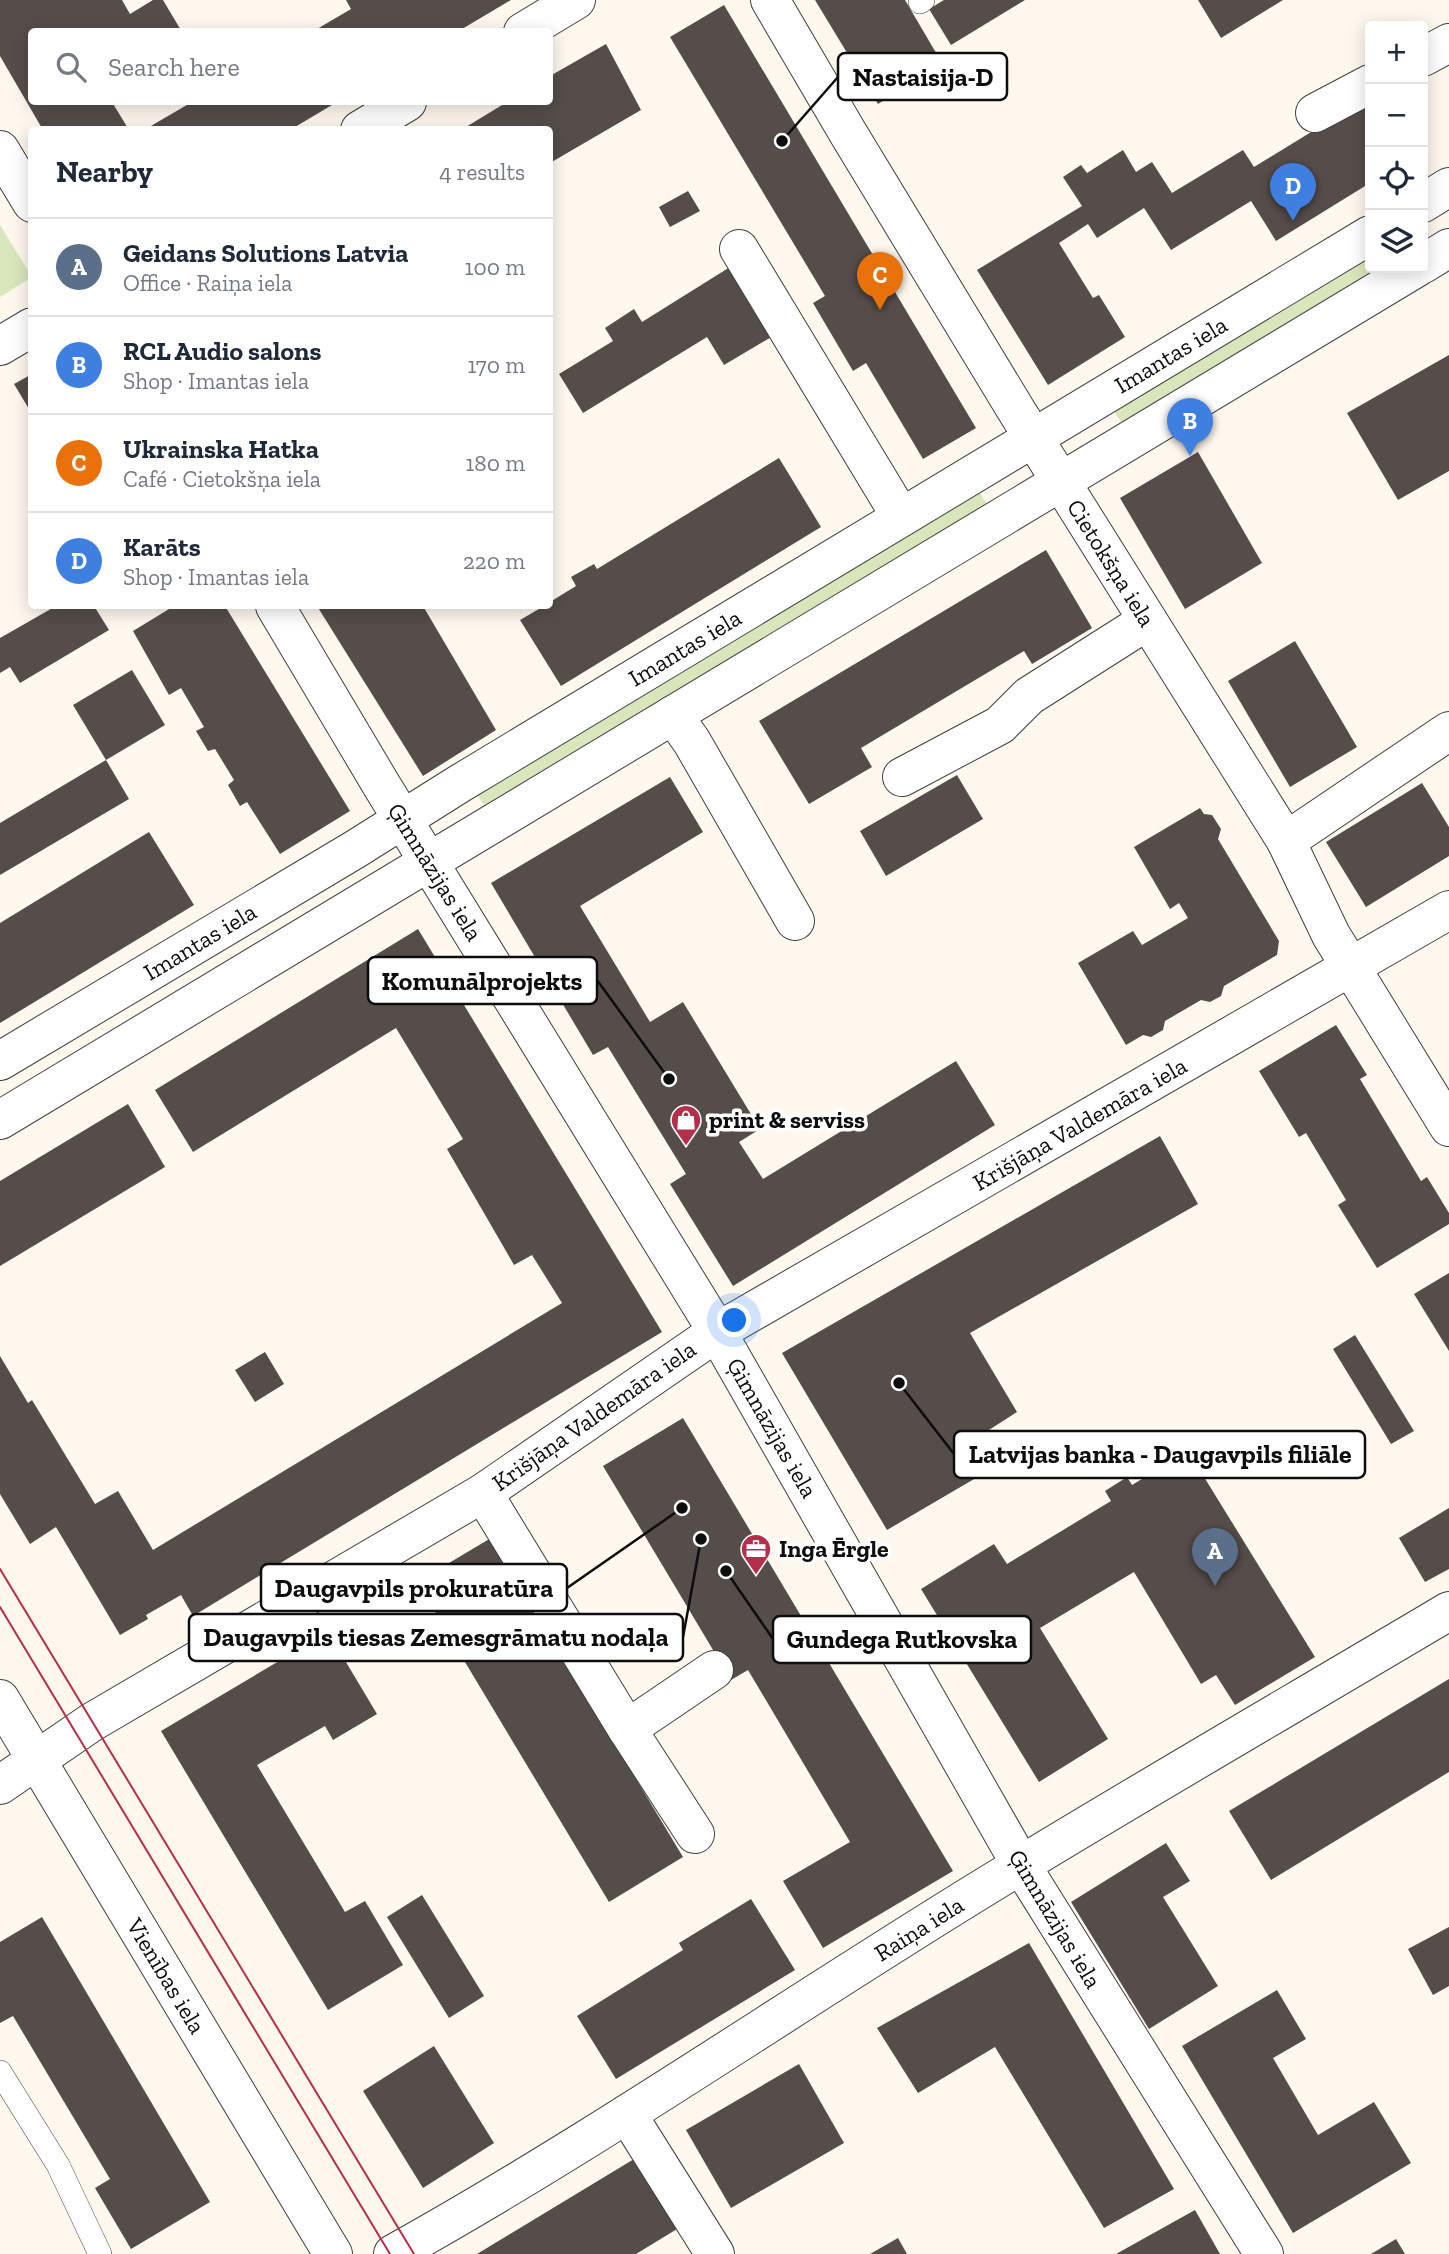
<!DOCTYPE html>
<meta charset="utf-8">
<style>
body{margin:0;font-family:"Zilla Slab",serif;background:#f6f6f7;color:#1f2937}
.controls{position:absolute;right:21px;top:21px;display:grid;overflow:hidden;border-radius:7px;box-shadow:0 4px 18px #0003}
.controls button{width:63px;height:63px;display:grid;place-items:center;padding:0;border:0;border-bottom:2px solid #e0e1e3;background:#fff;color:#1f2937;font:35px sans-serif}
.you{position:absolute;left:735px;top:1321px;width:24px;height:24px;margin:-18px;border:5px solid #fff;border-radius:50%;background:#1a73e8;box-shadow:0 0 0 10px #1a73e833}
.badge{display:grid;place-items:center;width:46px;height:46px;border-radius:50%;background:#b42f4c;color:#fff;font-size:23px;font-weight:700}
.pin{position:absolute;translate:-50% -58px;filter:drop-shadow(0 2px 4px #0008)}
.pin::after{content:'';position:absolute;top:37px;width:24px;height:21px;background:inherit;clip-path:polygon(0 0,100% 0,50% 100%)}
.list{margin:0;padding:0;list-style:none}
h2{display:flex;justify-content:space-between;align-items:center;height:91px;margin:0;padding:0 28px;font-size:30px}
h2 small{font-size:23px;font-weight:400;color:#747a83}
.list li{display:grid;grid-template-columns:46px 1fr auto;gap:21px;align-items:center;box-sizing:border-box;height:98px;padding:0 28px;border-top:2px solid #e0e1e3}
.list b{display:block;font-size:26px;white-space:nowrap}
.list p{margin:0;font-size:23px;white-space:nowrap;color:#747a83}
.list em{font-size:23px;font-style:normal;color:#747a83}
.icon{flex:none;width:38px;height:38px;fill:none;stroke:currentColor;stroke-width:2;stroke-linecap:round;stroke-linejoin:round}
.map{position:relative;flex:none;width:1449px;height:2254px;overflow:hidden}
.search{position:absolute;background:#fff;box-shadow:0 4px 18px #0003;left:28px;top:28px;width:525px;height:77px;display:flex;align-items:center;gap:18px;box-sizing:border-box;padding:0 24px;border-radius:7px;color:#747a83;font-size:26px}
.panel{position:absolute;background:#fff;box-shadow:0 4px 18px #0003;left:28px;top:126px;width:525px;height:483px;border-radius:7px}
.map>svg:first-child{display:block}
.green{fill:#d9e6bb}
.building{fill:#554d4a}
.lines{fill:none;stroke-linecap:round;stroke-linejoin:round}
.service-casing{stroke:#404040;stroke-width:24}
.minor-casing{stroke:#404040;stroke-width:40}
.tertiary-casing{stroke:#404040;stroke-width:40}
.service{stroke:#fff;stroke-width:23}
.minor{stroke:#fff;stroke-width:38}
.tertiary{stroke:#fff;stroke-width:38}
.tram{stroke:#b42f4c;stroke-width:2}
.labels{text-anchor:middle;stroke-width:7;stroke-linejoin:round;paint-order:stroke}
.street-label{font-size:24px;fill:#0d0d0d;stroke:#fff}
.poi-label{font-size:24px;font-weight:bold;fill:#0d0d0d;stroke:#fff;text-anchor:start}
.leader{fill:none;stroke:#0d0d0d;stroke-width:2.5}
.callout-dot{fill:#0d0d0d;stroke:#fff;stroke-width:2.5}
.callout{fill:#fff;stroke:#0d0d0d;stroke-width:2.5}
.callout-label{font-size:26px;text-anchor:middle;font-weight:bold;fill:#0d0d0d}
</style>
<div class="map">
<svg width="1449" height="2254" viewBox="0 0 1449 2254">
<rect width="100%" height="100%" fill="#fef8ef"/>
<g class="green">
<polygon points="0,225 32,277 0,297"/>
<polygon points="1370,256 1370,268 1379,268 1122,423 1114,411"/>
<polygon points="980,493 987,504 484,805 477,794"/>
</g>
<g class="building">
<polygon points="0,0 122,0 130,14 153,0 163,0 182,32 32,32 32,102 112,102 129,130 43,130 0,56"/>
<polygon points="346,0 511,0 457,32 312,32 351,9"/>
<polygon points="815,0 905,0 942,63 878,104"/>
<polygon points="944,0 1025,0 951,45 929,9"/>
<polygon points="1198,0 1283,0 1221,38"/>
<polygon points="724,5 976,428 923,459 866,363 853,371 813,303 825,296 670,37"/>
<polygon points="606,44 641,110 550,163 550,130 461,130 507,102 550,102 550,76"/>
<polygon points="1370,96 1370,183 1276,241 1251,201 1171,250 1144,208 1097,238 1088,224 1059,243 1093,298 1099,295 1125,337 1048,385 977,270 1082,206 1063,177 1081,165 1087,173 1123,150 1136,172 1152,162 1172,193 1243,150 1254,167"/>
<polygon points="192,102 337,102 290,130 144,130"/>
<polygon points="688,191 700,211 670,227 659,207"/>
<polygon points="730,267 773,336 724,365 707,337 583,413 559,374 613,341 605,328 634,309 642,322"/>
<polygon points="1449,355 1449,471 1398,500 1347,413"/>
<polygon points="32,374 32,414 14,384"/>
<polygon points="1198,452 1262,563 1185,609 1120,498"/>
<polygon points="779,458 821,527 561,686 520,620 544,606 550,606 550,602 576,586 571,577 594,564 597,569"/>
<polygon points="1046,550 1092,628 1032,664 1024,651 861,748 872,767 809,804 759,721"/>
<polygon points="56,606 94,606 109,630 20,683 10,667 0,673 0,638"/>
<polygon points="174,606 225,606 350,811 280,854 247,802 240,806 228,785 234,780 215,749 208,751 196,731 204,727 181,688 169,695 133,631"/>
<polygon points="317,606 423,606 496,730 423,776"/>
<polygon points="1295,641 1357,747 1290,787 1228,681"/>
<polygon points="132,670 165,725 106,760 73,705"/>
<polygon points="106,760 129,799 0,875 0,823"/>
<polygon points="957,775 983,819 886,876 860,831"/>
<polygon points="670,777 703,832 580,906 650,1022 683,1002 760,1129 739,1142 763,1179 956,1061 995,1125 733,1286 670,1184 686,1174 608,1047 593,1055 491,883"/>
<polygon points="1422,783 1449,827 1449,856 1366,907 1326,842"/>
<polygon points="1200,808 1204,814 1212,815 1221,829 1218,839 1279,941 1277,955 1224,986 1221,996 1210,1002 1201,1000 1165,1021 1163,1030 1151,1037 1143,1035 1126,1045 1078,963 1133,931 1142,945 1188,918 1179,903 1170,909 1134,847"/>
<polygon points="149,832 194,905 0,1023 0,923"/>
<polygon points="418,929 662,1332 193,1616 181,1595 146,1615 148,1619 120,1635 56,1527 30,1544 0,1494 0,1356 28,1403 32,1400 95,1504 118,1491 153,1550 562,1303 532,1255 514,1265 447,1149 463,1139 396,1028 193,1152 155,1090"/>
<polygon points="1336,1025 1367,1075 1360,1079 1421,1181 1427,1177 1449,1213 1449,1224 1377,1268 1338,1205 1346,1200 1306,1133 1299,1137 1259,1071"/>
<polygon points="128,1104 165,1167 0,1266 0,1181"/>
<polygon points="1160,1136 1198,1204 970,1333 1017,1412 964,1446 981,1475 887,1530 782,1353"/>
<polygon points="1449,1273 1449,1351 1414,1294"/>
<polygon points="1355,1335 1414,1431 1391,1444 1333,1349"/>
<polygon points="265,1352 284,1384 255,1402 235,1370"/>
<polygon points="683,1418 953,1871 823,1948 783,1881 850,1842 748,1670 731,1680 603,1466"/>
<polygon points="1188,1451 1315,1657 1235,1705 1216,1675 1201,1684 1134,1572 1040,1628 1108,1739 1039,1782 921,1589 994,1544 1007,1564 1111,1501 1105,1491 1127,1477 1132,1485"/>
<polygon points="1449,1508 1449,1569 1425,1582 1399,1538"/>
<polygon points="491,1538 683,1857 609,1902 417,1582"/>
<polygon points="328,1632 377,1714 333,1740 325,1726 257,1765 345,1912 365,1901 403,1965 328,2010 161,1731"/>
<polygon points="1449,1679 1449,1772 1271,1880 1229,1811"/>
<polygon points="1166,1843 1190,1881 1163,1897 1218,1986 1149,2029 1071,1902"/>
<polygon points="422,1895 484,1996 449,2018 387,1917"/>
<polygon points="751,1899 795,1970 616,2079 577,2016 683,1950 679,1943"/>
<polygon points="42,1917 210,2202 131,2249 95,2188 110,2179 13,2016 0,2023 0,1942"/>
<polygon points="1449,1927 1449,1986 1433,1995 1408,1949"/>
<polygon points="1029,1943 1174,2189 1104,2228 995,2047 918,2093 877,2028"/>
<polygon points="1277,1990 1306,2039 1273,2058 1318,2135 1374,2102 1411,2163 1293,2233 1182,2046"/>
<polygon points="434,2046 494,2143 423,2188 363,2091"/>
<polygon points="799,2064 844,2143 731,2208 686,2130"/>
<polygon points="639,2156 682,2226 636,2254 477,2254"/>
<polygon points="1195,2210 1220,2254 1116,2254"/>
<polygon points="898,2238 907,2254 870,2254"/>
<polygon points="1396,2239 1405,2254 1371,2254"/>
</g>
<g class="lines">
<g class="service-casing">
<g id="service">
<polyline points="920,2 923,0"/>
<polyline points="0,2072 58,2165 100,2254"/>
</g>
</g>
<g class="minor-casing">
<g id="minor">
<polyline points="770,0 848,133 1016,410 1286,841 1331,935 1449,1127"/>
<polyline points="523,32 576,0"/>
<polyline points="1423,57 1449,43"/>
<polyline points="1315,113 1370,84"/>
<polyline points="360,130 407,102"/>
<polyline points="0,150 32,203"/>
<polyline points="739,249 901,517"/>
<polyline points="0,346 32,327"/>
<polyline points="275,606 382,786 709,1318 1021,1865 1264,2254"/>
<polyline points="673,715 692,742 795,921"/>
<polyline points="902,777 1000,725 1029,696 1147,621"/>
<polyline points="1286,841 1449,731"/>
<polyline points="483,1493 627,1729 695,1834"/>
<polyline points="0,1699 333,2254"/>
<polyline points="627,1729 714,1670"/>
<polyline points="0,1785 92,1722 483,1493 717,1332 1449,910"/>
<polyline points="627,2114 715,2254"/>
<path d="M393,2254c210,-117 407,-255 613,-380 146,-89 295,-175 443,-263"/>
</g>
</g>
<g class="tertiary-casing">
<g id="tertiary">
<polyline points="1423,203 1449,187"/>
<polyline points="1423,264 1449,248"/>
<polyline points="0,1061 354,850 459,784 1370,235"/>
<polyline points="0,1120 1416,268"/>
</g>
</g>
<use href="#service" class="service"/>
<use href="#minor" class="minor"/>
<use href="#tertiary" class="tertiary"/>
<g class="tram">
<polyline points="0,1569 414,2254"/>
<polyline points="0,1607 390,2254"/>
</g>
</g>
<defs>
<g id="shop-pin" transform="scale(1.575)"><path d="M0 17L-7.5 6A9.5 9.5 0 1 1 7.5 6Z" fill="#b42f4c" stroke="#fff"/><path d="M-5-2.5h2.3a2.7 3.5 0 0 1 5.4 0H5L5.5 6h-11ZM-1.5-2.5h3a1.5 2.3 0 0 0-3 0Z" fill="#fff"/></g>
<g id="office-pin" transform="scale(1.575)"><path d="M0 17L-7.5 6A9.5 9.5 0 1 1 7.5 6Z" fill="#b42f4c" stroke="#fff"/><path d="M-6-3h4V-5.5h4V-3h4V5H-6ZM-1-4.5V-3h2v-1.5ZM-6 0V1H6V0Z" fill="#fff"/></g>
</defs>
<g fill-rule="evenodd">
<use href="#shop-pin" x="686" y="1120"/>
<use href="#office-pin" x="756" y="1549"/>
</g>
<g class="labels">
<g class="street-label">
<text transform="translate(1171 355) rotate(-31)" y="8">Imantas iela</text>
<text transform="translate(1111 563) rotate(58)" y="8">Cietokšņa iela</text>
<text transform="translate(685 648) rotate(-31)" y="8">Imantas iela</text>
<text transform="translate(435 872) rotate(58)" y="8">Ģimnāzijas iela</text>
<text transform="translate(200 942) rotate(-31)" y="8">Imantas iela</text>
<text transform="translate(1080 1124) rotate(-30)" y="8">Krišjāņa Valdemāra iela</text>
<text transform="translate(594 1416) rotate(-35)" y="8">Krišjāņa Valdemāra iela</text>
<text transform="translate(772 1428) rotate(60)" y="8">Ģimnāzijas iela</text>
<text transform="translate(1055 1919) rotate(59)" y="8">Ģimnāzijas iela</text>
<text transform="translate(919 1929) rotate(-32)" y="8">Raiņa iela</text>
<text transform="translate(166 1976) rotate(59)" y="8">Vienības iela</text>
</g>
<g class="poi-label">
<text x="709" y="1128">print &amp; serviss</text>
<text x="779" y="1557">Inga Ērgle</text>
</g>
</g>
<path class="leader" d="M782 141L838 77M669 1079L597 980M899 1383L954 1454M682 1508L567 1588M701 1539L683 1637M726 1571L773 1639"/>
<g class="callout-dot">
<circle cx="782" cy="141" r="7"/>
<circle cx="669" cy="1079" r="7"/>
<circle cx="899" cy="1383" r="7"/>
<circle cx="682" cy="1508" r="7"/>
<circle cx="701" cy="1539" r="7"/>
<circle cx="726" cy="1571" r="7"/>
</g>
<g class="callout">
<rect x="838" y="53" width="169" height="47" rx="7"/>
<rect x="368" y="957" width="229" height="47" rx="7"/>
<rect x="954" y="1431" width="411" height="47" rx="7"/>
<rect x="261" y="1564" width="306" height="47" rx="7"/>
<rect x="189" y="1614" width="494" height="47" rx="7"/>
<rect x="773" y="1616" width="258" height="47" rx="7"/>
</g>
<g class="callout-label">
<text x="923" y="86">Nastaisija-D</text>
<text x="482" y="990">Komunālprojekts</text>
<text x="1160" y="1463">Latvijas banka - Daugavpils filiāle</text>
<text x="414" y="1597">Daugavpils prokuratūra</text>
<text x="436" y="1646">Daugavpils tiesas Zemesgrāmatu nodaļa</text>
<text x="902" y="1648">Gundega Rutkovska</text>
</g>
</svg>
<div class="controls">
<button>+</button>
<button>−</button>
<button><svg class="icon" aria-label="locate" viewBox="0 0 24 24"><circle cx="12" cy="12" r="6"/><path d="M12 2v4M12 18v4M2 12h4M18 12h4"/></svg></button>
<button><svg class="icon" aria-label="layers" viewBox="0 0 24 24"><path d="M12 4l9 5-9 5-9-5zM3 14l9 5 9-5"/></svg></button>
</div>
<div class="you"></div>
<div class="pin badge" style="left:1215px;top:1586px;background:#5c6f8a">A</div>
<div class="pin badge" style="left:1190px;top:456px;background:#3f7fe0">B</div>
<div class="pin badge" style="left:880px;top:310px;background:#e8710a">C</div>
<div class="pin badge" style="left:1293px;top:221px;background:#3f7fe0">D</div>
<div class="search"><svg class="icon" aria-label="search" viewBox="0 0 24 24"><circle cx="10" cy="10" r="6"/><path d="M15 15l6 6"/></svg>Search here</div>
<section class="panel">
<h2>Nearby<small>4 results</small></h2>
<ul class="list">
<li><span class="badge" style="background:#5c6f8a">A</span><div><b>Geidans Solutions Latvia</b><p>Office · Raiņa iela</p></div><em>100 m</em></li>
<li><span class="badge" style="background:#3f7fe0">B</span><div><b>RCL Audio salons</b><p>Shop · Imantas iela</p></div><em>170 m</em></li>
<li><span class="badge" style="background:#e8710a">C</span><div><b>Ukrainska Hatka</b><p>Café · Cietokšņa iela</p></div><em>180 m</em></li>
<li><span class="badge" style="background:#3f7fe0">D</span><div><b>Karāts</b><p>Shop · Imantas iela</p></div><em>220 m</em></li>
</ul>
</section>
</div>
